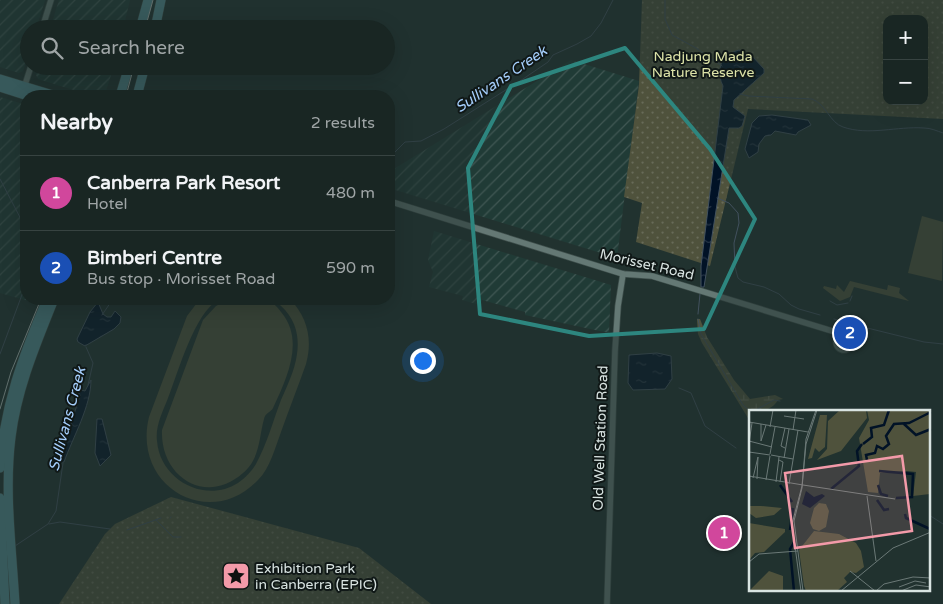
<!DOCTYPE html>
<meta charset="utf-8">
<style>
body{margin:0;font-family:"Varela Round",sans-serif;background:#263230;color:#f1f3f6}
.controls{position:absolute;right:15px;top:15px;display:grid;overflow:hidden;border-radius:10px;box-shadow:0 5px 20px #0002}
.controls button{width:45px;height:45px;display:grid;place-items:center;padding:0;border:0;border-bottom:1px solid #374341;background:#192623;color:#f1f3f6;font:25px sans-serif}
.you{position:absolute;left:422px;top:360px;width:18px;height:18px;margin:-12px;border:4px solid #fff;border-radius:50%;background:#1a73e8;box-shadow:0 0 0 8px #1a73e833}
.badge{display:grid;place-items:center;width:32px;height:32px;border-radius:50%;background:#f39aa9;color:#fff;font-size:16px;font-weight:700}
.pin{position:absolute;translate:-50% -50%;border:2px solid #fff;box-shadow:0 1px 5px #0006}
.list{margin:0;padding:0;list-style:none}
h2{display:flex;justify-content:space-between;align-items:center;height:65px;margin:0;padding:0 20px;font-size:21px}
h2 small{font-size:16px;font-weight:400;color:#9fa5a6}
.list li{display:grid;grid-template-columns:32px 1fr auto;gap:15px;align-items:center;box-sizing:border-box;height:75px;padding:0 20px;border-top:1px solid #374341}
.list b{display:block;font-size:19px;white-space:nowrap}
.list p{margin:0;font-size:16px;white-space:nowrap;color:#9fa5a6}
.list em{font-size:16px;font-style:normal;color:#9fa5a6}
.icon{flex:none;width:28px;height:28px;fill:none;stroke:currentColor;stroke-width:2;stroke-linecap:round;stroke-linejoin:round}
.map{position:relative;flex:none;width:943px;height:604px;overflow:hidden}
.search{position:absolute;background:#192623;box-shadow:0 5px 20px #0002;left:20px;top:20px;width:375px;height:55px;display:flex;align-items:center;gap:12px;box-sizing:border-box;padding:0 18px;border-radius:28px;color:#9fa5a6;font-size:19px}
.panel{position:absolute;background:#192623;box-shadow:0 5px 20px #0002;left:20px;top:90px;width:375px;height:215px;border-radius:20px}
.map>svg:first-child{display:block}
.industrial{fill:url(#industrial-furrows)}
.green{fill:#4f523c}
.wetland{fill:url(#wetland-marsh)}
.park{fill:url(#park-dots);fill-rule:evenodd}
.water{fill:url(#water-ripples);stroke:#42515e}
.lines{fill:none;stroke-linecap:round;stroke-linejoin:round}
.stream{stroke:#42515e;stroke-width:1}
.street-casing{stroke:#3f4f4c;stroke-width:7}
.secondary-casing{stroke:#3f4f4c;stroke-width:10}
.street{stroke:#647874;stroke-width:5.5}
.secondary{stroke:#538a90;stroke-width:9}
.tram{stroke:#adb9b7;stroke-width:1}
.marked{fill:none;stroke:#2d867f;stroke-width:4;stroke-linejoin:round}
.labels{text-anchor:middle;stroke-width:4;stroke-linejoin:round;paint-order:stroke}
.park-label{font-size:14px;fill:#dde3a8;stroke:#101817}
.street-label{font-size:14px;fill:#d9e4e2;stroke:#101817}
.poi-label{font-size:14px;fill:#d9e4e2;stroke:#101817;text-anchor:start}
.water-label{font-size:15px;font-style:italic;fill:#a5cefc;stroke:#101817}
.inset-river{fill:none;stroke:#011226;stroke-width:2.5}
.inset-road{fill:none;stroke:#6b7977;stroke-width:1}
.view{fill:#f39aa9;fill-opacity:0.15;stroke:#f39aa9;stroke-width:2.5}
.inset-edge{fill:none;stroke:#d9e4e2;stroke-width:2.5}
</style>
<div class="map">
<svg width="943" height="604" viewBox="0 0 943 604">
<defs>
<pattern id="industrial-furrows" width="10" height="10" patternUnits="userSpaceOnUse" patternTransform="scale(1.25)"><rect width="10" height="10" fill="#203b36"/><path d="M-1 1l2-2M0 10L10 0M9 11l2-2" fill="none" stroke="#405753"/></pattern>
<pattern id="wetland-marsh" width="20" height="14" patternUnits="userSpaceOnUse" patternTransform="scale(1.25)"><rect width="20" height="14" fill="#4f523c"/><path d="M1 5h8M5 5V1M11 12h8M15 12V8" fill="none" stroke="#686b58"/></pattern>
<pattern id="park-dots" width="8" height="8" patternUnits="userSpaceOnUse" patternTransform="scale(1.25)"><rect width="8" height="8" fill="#4f523c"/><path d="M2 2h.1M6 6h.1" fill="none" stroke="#686b58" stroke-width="1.8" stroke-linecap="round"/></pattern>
<pattern id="water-ripples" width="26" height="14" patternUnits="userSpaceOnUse" patternTransform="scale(1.25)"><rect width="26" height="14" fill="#011226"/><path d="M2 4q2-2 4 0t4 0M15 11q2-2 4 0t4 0" fill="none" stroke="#253445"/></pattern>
</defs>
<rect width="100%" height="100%" fill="#21322f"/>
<g class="industrial">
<polygon points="0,0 45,0 36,29 29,29 29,53 23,71 19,73 0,67"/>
<polygon points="59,0 130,0 123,29 50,29"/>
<polygon points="571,60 639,81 617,258 389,188 389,172"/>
<polygon points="38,66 112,66 111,68 113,69 105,94 101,96 93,96 38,79 36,75"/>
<polygon points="0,97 26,105 26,299 33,299 32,302 0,293"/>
<polygon points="434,231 611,285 609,333 525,315 525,312 482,300 480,305 462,300 463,296 429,287 433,272 428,260"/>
</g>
<g class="green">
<polygon points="922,216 943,222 942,281 908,273"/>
<polygon points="850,281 887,290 888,285 900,288 899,293 909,301 854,287 850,297 840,301 823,288 824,286 836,289 837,285 844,292"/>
<path d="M200,299h19c-25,15 -40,71 -51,99 -5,13 -13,28 -11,43 3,39 48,63 81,42 7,-5 14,-12 18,-19 11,-20 17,-43 25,-64 6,-14 14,-30 16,-46 1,-6 1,-13 0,-19 -2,-15 -12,-28 -25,-36h18c17,18 23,40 16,65 -8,23 -17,45 -25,68 -6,16 -11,36 -23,48 -48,51 -126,7 -109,-63l38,-101z"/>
<path d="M229,299c10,0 23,-2 34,0 7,1 14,7 18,13 24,28 6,66 -8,96 -2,4 -8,5 -9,11 -5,18 -4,40 -21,54 -37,33 -83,4 -81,-43l41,-110 13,-14z"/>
</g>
<path class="wetland" d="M697,319h3l7,18 27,43 16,19 25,-4 8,4 -5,1c-6,10 -16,12 -28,12v7l-2,-1 -46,-75 -4,-9z"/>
<g class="park">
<path d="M642,0h301v119l-195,-10 -38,157 -74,-24 6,-39 -18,-6 15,-112zM887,19h37v82h-37z"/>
<polygon points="171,497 359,548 431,604 59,604 105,534 115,524"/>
</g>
<g class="water">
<path d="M739,50l13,6 12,13v4l-30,27 -1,7 12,9 -3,10 -3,2h-10l-25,159h-3v-21l22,-180c-6,-13 -3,-18 1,-31z"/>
<polygon points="772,115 808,120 811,125 798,132 796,135 775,131 771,135 765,136 759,144 758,152 749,158 745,149 752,123 759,116"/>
<polygon points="98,302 103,314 107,317 111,317 115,311 121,317 120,323 114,329 85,346 78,342 77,339 90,312"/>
<polygon points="657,353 671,356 672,379 665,389 633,390 628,383 629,355"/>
<path d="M91,380c0,26 -18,57 -27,82h-3l1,-9 18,-58 -7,-10 1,-1 7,6 4,1z"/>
<polygon points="97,419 102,419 111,455 100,466 95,453"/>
</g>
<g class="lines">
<g class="stream">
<polyline points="665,0 665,19 672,35 696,48 722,66"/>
<path d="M740,94l8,2 64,3c14,5 18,24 31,28 26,9 54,-1 81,1 7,0 13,3 19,5"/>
<polyline points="389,158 405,142 421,141 444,129 523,79 548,62 553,55 577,44 591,36 601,23 613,0"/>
<polyline points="0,179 25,227 26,237"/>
<polyline points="717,198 729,203 738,213 739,223 734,243 735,267 738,278 743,282 764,287 779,294 791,305 799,309 820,315"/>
<polyline points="830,301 837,305 848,303"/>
<polyline points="850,301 852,296"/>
<polyline points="698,314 700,294"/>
<polyline points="102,315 113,299"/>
<polyline points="698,319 701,334 743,405 751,412"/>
<polyline points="834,319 845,322"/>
<polyline points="847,323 924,342 943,344"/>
<polyline points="86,347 93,363 88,385"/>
<polyline points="0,354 23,292"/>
<polyline points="679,388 691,393 705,426 736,448"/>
<polyline points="752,412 774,400 780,401"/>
<polyline points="820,412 832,412"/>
<polyline points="929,515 943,524"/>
<polyline points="170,518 171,517"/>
<polyline points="156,520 173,537 181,537"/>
<polyline points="49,524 60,522 110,529"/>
<polyline points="127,530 161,518"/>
<polyline points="15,546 48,524 56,511 63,463"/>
</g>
<g class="street-casing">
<g id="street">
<polyline points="42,29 51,0"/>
<polyline points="24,88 31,66"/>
<polyline points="389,201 623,274 652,276 842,334"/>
<circle cx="844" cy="342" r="8"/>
<polyline points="607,604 615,351 618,306 623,274"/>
</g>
</g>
<g class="secondary-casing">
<g id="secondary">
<polyline points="140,29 148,0"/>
<polyline points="155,29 161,0"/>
<polyline points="0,79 56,96"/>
<polyline points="0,87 28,96"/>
<polyline points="120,96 129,66"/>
<polyline points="137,96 145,66"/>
<path d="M0,468c4,-63 23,-112 47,-169"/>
<polyline points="0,498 5,604"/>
<path d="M15,604c-3,-55 -11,-112 -4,-167 6,-49 25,-93 43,-138"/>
</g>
</g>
<use href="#street" class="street"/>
<use href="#secondary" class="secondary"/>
<g class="tram">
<polyline points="145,29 153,0"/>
<polyline points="126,96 134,66"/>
<polyline points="0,409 11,372 41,299"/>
</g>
</g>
<path d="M0 0H943V604H0ZM625,48l85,101 45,70 -51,110 -115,7 -109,-22 -12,-146 43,-82z" fill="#21322f" fill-opacity=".55" fill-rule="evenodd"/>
<path class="marked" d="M625,48l85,101 45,70 -51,110 -115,7 -109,-22 -12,-146 43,-82z"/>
<defs>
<g id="sight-square" transform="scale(1.4375)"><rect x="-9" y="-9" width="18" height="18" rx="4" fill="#f39aa9" stroke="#101817"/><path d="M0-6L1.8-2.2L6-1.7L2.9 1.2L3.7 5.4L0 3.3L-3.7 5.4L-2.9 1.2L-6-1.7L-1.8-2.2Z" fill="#111"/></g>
</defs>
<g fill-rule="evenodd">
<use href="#sight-square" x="236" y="576"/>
</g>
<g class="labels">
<g class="park-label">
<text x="703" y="61">Nadjung Mada<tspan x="703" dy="16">Nature Reserve</tspan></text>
</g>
<g class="street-label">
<text transform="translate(647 264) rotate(13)" y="5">Morisset Road</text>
<text transform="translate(600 438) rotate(-88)" y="5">Old Well Station Road</text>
</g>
<g class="poi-label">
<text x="255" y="573">Exhibition Park<tspan x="255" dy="16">in Canberra (EPIC)</tspan></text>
</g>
<g class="water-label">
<text transform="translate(501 79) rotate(-34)" y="5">Sullivans Creek</text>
<text transform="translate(67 419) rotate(-75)" y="5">Sullivans Creek</text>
</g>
</g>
<g transform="translate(749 410)">
<rect width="181" height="181" fill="#21322f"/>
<path d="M91,0h26l1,8 -26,33 -24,9 10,-11 1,-28zM70,93l7,1 3,7 -3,16 -7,4 -6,-2 -3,-6 4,-15zM0,113l36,6v3l-21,20 -9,1 -6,7zM20,161l14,5v15h-34z" fill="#4f523c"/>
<path d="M71,5h7l-2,32 -6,5 -4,-4 -3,10 -4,1zM0,96h12l21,2 -8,7 -18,3 -7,-5z" fill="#4f523c"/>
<path d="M118,0h63v84l-17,2 3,-24 -9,-1 -27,2 -2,20 -10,-1 -9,-54 10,-18zM65,121l25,3 17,9 5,8 3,16 -8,6 -6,-1 -6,6 3,4 -10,9h-31l-2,-5 -5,-36z" fill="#4f523c"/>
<path d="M57,81l8,6 8,-3 3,2 -15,12 -8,-4z" fill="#011226"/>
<path class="inset-river" d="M155,14l12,11 15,-6M114,34l9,-7 -1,-9 13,-3 5,-15M118,50l-1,-5 9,-2 2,-7 6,3 6,-5 -3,-8 8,-12 15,-1 22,-11M130,61l34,3 -1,23 -16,1M31,75l12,17M129,75l3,9 7,2M82,79l28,-23 -2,-15 5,-7M128,90l7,10 5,-1M156,104l1,4 24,11M41,120l3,-22M45,181l-4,-42 5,-8"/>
<path class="inset-road" d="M35,6l20,3M0,12l59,10M12,14v17l5,-16M21,17l3,-17M36,18l-4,18 4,2M44,20l3,-20M0,31l23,6M0,33l3,-20M0,42l21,3M21,44l5,-27M22,45l22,4M35,48l5,-29M30,50l4,2 -3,20M0,66l54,9M4,68l5,-21 -1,22M17,70l4,-24M27,72l3,-25M40,74l9,-54M54,75l92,14M118,86l9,65M0,152l10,-8 39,-3M101,161l25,20M150,177l16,-6 11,2M52,181l-9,-67 10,-38 4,-47 10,-29M54,181l-9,-70 8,-33 4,-44 11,-34M92,181l52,-43 38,-16M127,181l8,-7 29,-7 18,1M152,181l15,-6 15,2"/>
<path class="view" d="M153,46l10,75 -117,17 -10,-75z"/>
<rect width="181" height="181" class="inset-edge"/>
</g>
</svg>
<div class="controls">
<button>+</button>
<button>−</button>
</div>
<div class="you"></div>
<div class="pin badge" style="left:724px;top:533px;background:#d1479c">1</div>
<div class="pin badge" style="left:850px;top:333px;background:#1a4fb4">2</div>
<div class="search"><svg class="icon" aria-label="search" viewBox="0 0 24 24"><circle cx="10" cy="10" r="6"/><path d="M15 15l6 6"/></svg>Search here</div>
<section class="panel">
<h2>Nearby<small>2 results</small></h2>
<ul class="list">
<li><span class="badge" style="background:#d1479c">1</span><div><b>Canberra Park Resort</b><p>Hotel</p></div><em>480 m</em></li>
<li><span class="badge" style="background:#1a4fb4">2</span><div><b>Bimberi Centre</b><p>Bus stop · Morisset Road</p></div><em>590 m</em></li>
</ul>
</section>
</div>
